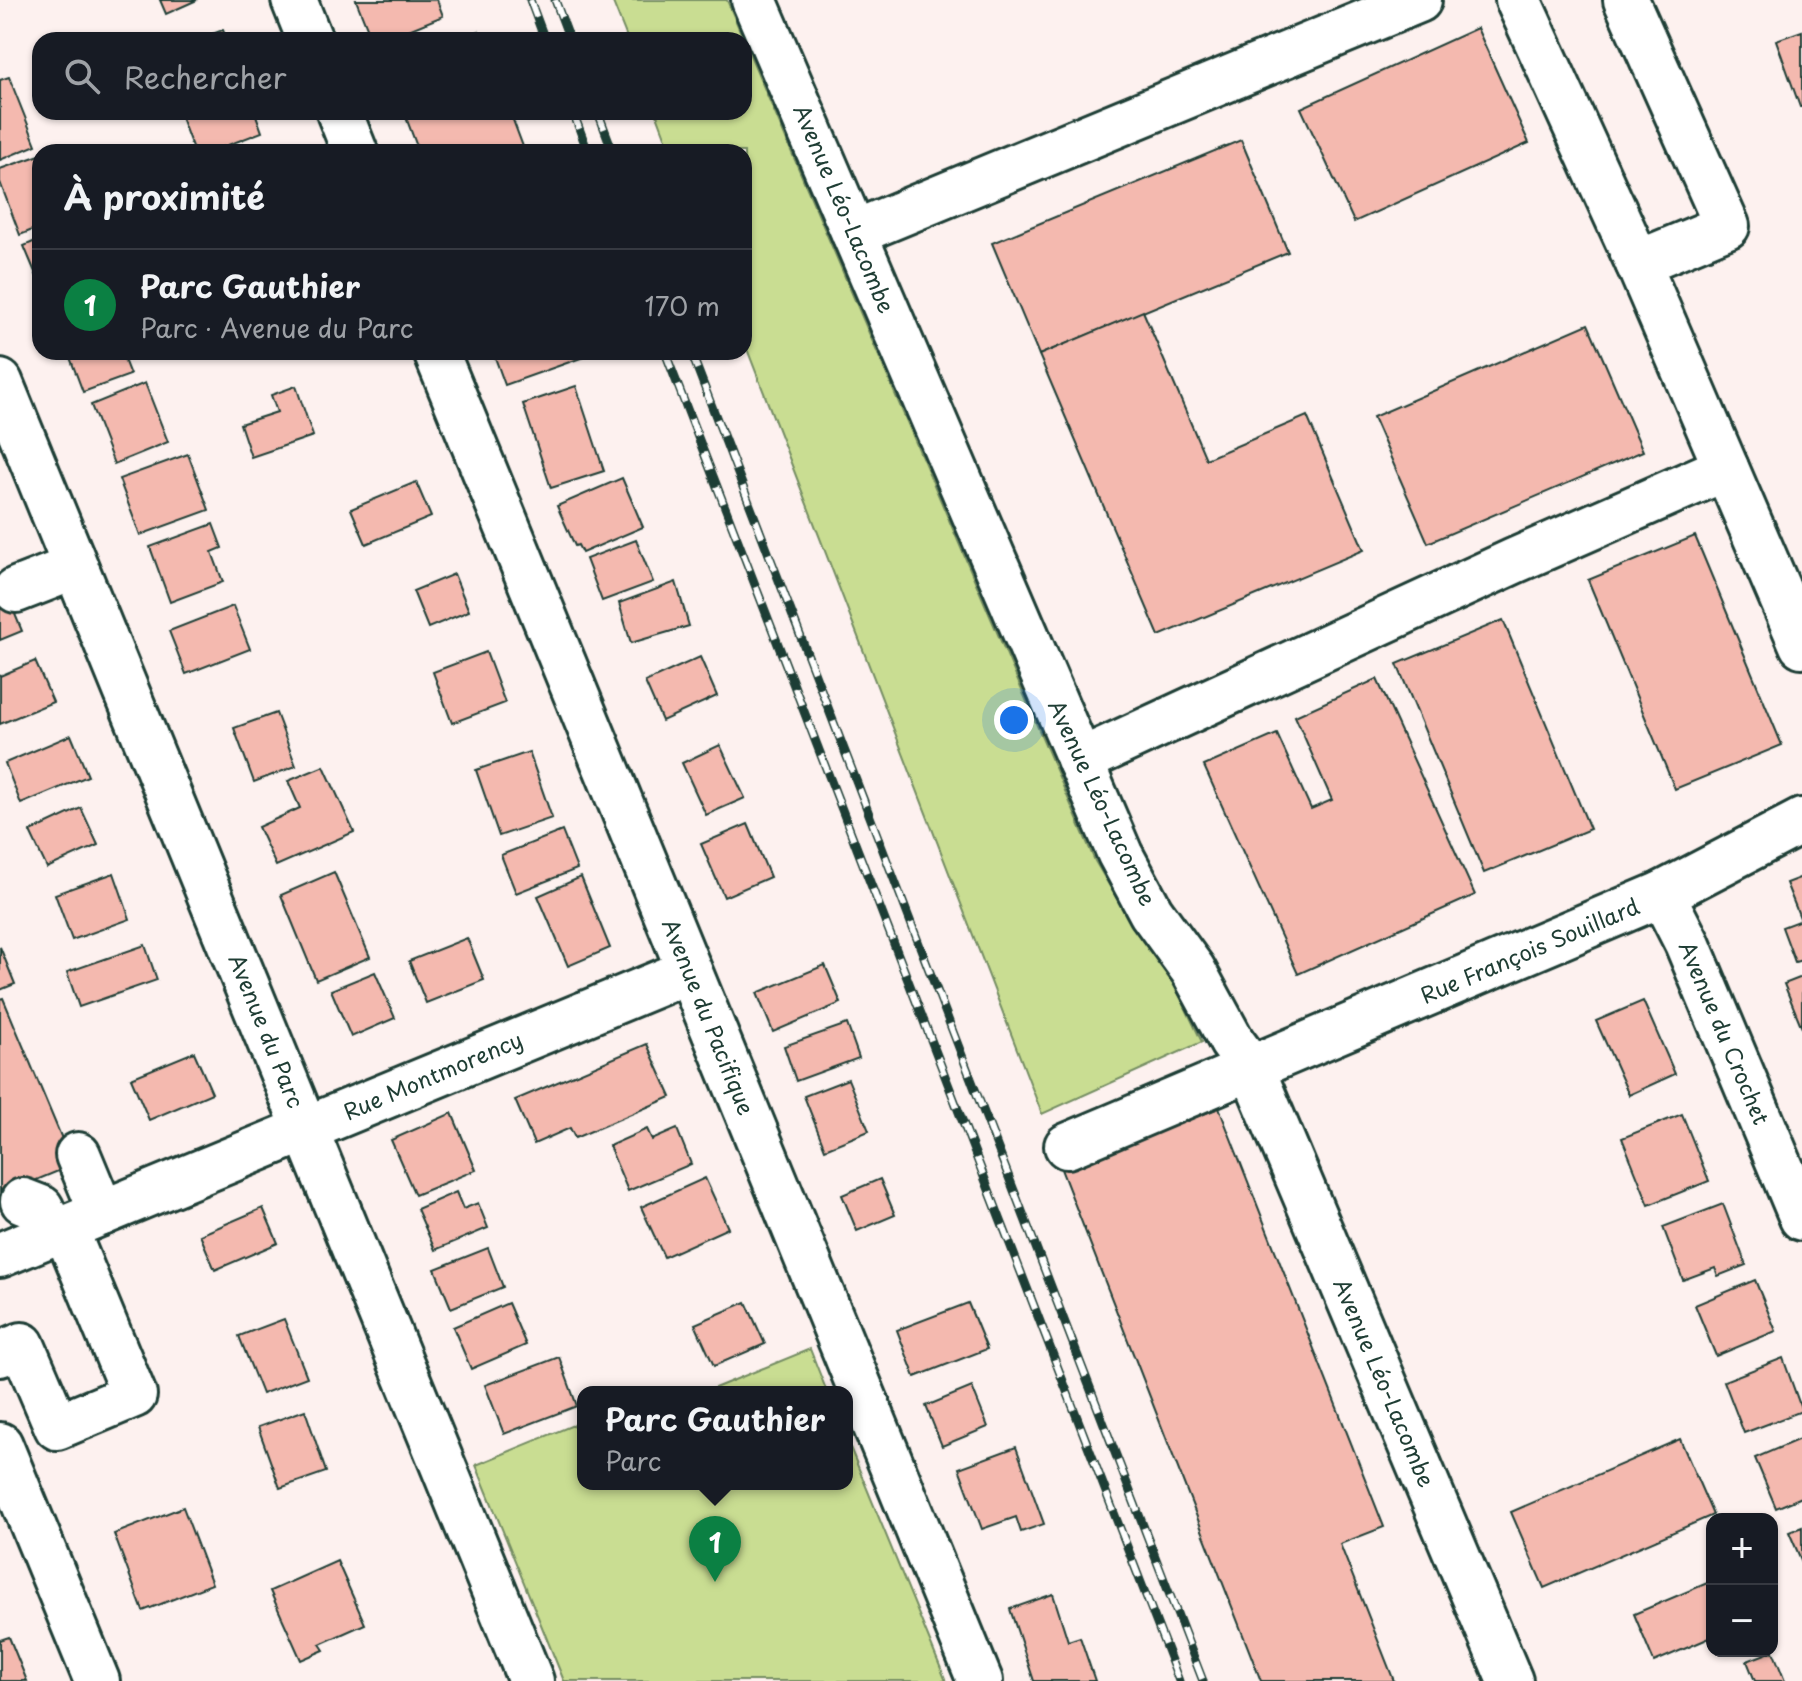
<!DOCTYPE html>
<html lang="fr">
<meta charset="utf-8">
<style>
body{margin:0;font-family:"Playpen Sans",sans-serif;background:#20242c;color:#f1f3f6}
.controls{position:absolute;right:24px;bottom:24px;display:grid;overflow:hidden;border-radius:16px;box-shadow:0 2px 6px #0004}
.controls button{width:72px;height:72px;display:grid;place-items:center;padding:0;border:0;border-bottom:2px solid #363941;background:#171b24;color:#f1f3f6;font:40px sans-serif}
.you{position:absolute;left:1014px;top:720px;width:28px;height:28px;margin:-20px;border:6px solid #fff;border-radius:50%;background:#1a73e8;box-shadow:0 0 0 12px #1a73e833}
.badge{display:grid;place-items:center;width:52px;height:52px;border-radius:50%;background:#0b8043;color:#fff;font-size:26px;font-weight:700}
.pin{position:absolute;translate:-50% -66px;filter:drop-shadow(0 2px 4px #0008)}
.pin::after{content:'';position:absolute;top:42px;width:28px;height:24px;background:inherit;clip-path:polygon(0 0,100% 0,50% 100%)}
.popup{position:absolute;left:577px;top:1386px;width:276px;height:104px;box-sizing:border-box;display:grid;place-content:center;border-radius:16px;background:#171b24;filter:drop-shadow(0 2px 6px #0005);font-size:26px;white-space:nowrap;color:#9ea1a6}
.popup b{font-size:30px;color:#f1f3f6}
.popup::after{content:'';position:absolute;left:50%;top:100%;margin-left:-16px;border:16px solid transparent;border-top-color:#171b24}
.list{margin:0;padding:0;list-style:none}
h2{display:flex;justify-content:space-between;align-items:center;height:104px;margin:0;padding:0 32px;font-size:34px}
h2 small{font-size:26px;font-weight:400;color:#9ea1a6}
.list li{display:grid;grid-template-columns:52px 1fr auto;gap:24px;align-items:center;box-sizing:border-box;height:112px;padding:0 32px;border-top:2px solid #363941}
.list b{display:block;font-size:30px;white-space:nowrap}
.list p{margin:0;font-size:26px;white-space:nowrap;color:#9ea1a6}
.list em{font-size:26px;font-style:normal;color:#9ea1a6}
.icon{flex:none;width:44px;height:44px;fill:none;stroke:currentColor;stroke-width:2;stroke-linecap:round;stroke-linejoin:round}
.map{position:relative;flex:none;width:1802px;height:1681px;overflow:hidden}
.search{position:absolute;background:#171b24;box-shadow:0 2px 6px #0004;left:32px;top:32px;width:720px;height:88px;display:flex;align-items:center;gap:20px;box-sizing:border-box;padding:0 28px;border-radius:24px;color:#9ea1a6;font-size:30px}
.panel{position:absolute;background:#171b24;box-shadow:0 2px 6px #0004;left:32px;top:144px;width:720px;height:216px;border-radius:24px}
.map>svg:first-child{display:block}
.green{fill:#c9dd92;stroke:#748d63;stroke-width:2}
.building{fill:#f4b9af;stroke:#1f3d34;stroke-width:2}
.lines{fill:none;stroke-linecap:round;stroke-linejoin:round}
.minor-casing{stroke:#1f3d34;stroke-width:50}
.minor{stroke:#fff;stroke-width:44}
.rail-casing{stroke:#1f3d34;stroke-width:9}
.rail{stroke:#fff;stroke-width:6;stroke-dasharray:18;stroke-linecap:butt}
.labels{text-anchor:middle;stroke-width:8;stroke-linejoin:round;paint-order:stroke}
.street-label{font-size:22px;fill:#1f3d34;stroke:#fff}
</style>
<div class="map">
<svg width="1802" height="1681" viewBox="0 0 1802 1681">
<rect width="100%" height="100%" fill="#fdf1ef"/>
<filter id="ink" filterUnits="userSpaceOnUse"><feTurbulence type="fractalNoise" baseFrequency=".0125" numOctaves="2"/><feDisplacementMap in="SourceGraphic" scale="16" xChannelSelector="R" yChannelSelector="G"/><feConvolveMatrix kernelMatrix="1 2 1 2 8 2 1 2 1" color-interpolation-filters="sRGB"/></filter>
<g filter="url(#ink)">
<g class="green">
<polygon points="612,0 727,0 744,40 628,40"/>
<polygon points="744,41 1095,861 1129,919 1174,984 1202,1042 1042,1114 744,341 744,152 671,152 656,112 744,112"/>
<polygon points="810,1349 827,1392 705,1392"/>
<polygon points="583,1421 583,1484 847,1484 847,1440 946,1681 564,1681 476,1465"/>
</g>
<g class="building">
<polygon points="160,0 197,0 166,14"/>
<polygon points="356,0 437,0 443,16 384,40 372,40"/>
<polygon points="1477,28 1529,143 1354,222 1301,108"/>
<polygon points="223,30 227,40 196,40"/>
<polygon points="479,31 482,40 456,40"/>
<polygon points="1802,31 1802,107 1800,107 1776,40"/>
<polygon points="9,77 36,145 0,160 0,80"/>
<polygon points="179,112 263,112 256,115 262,132 210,152 194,152"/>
<polygon points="404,112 510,112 525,152 419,152"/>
<polygon points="1241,140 1288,252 1039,355 992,243"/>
<polygon points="40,155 40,227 20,235 0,182 0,169"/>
<polygon points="40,239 40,284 24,246"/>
<polygon points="1143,311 1206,459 1307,416 1364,550 1159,636 1039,355"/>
<polygon points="1588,324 1643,451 1428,543 1373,417"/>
<polygon points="68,352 121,352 130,375 83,392"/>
<polygon points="493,352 595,352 595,353 505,385"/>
<polygon points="145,383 168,442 114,464 91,405"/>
<polygon points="296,386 313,436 251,457 240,424 277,412 271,395"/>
<polygon points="576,386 604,471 551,488 523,404"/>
<polygon points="188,454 209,510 140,535 119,479"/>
<polygon points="622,478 643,527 582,553 578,545 575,546 557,506"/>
<polygon points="416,482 431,517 366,544 351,509"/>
<polygon points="213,524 222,548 212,552 223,582 170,602 150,547"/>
<polygon points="1695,536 1782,745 1675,789 1588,580"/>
<polygon points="636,540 653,582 602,601 586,559"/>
<polygon points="454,574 469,611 428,628 413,591"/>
<polygon points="0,578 22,631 0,640"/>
<polygon points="676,582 689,626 631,643 619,603"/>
<polygon points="233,606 250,649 186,674 169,631"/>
<polygon points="1503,620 1590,829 1484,873 1397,664"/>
<polygon points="486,652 505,703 452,723 433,672"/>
<polygon points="700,657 717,696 662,721 645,682"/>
<polygon points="35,661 53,702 0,724 0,676"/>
<polygon points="1377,679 1475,895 1298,974 1204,766 1277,734 1311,809 1332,800 1295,716"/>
<polygon points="276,713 296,766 254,782 234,728"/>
<polygon points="71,735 88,776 21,804 5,763"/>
<polygon points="720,745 745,798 706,815 682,763"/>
<polygon points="529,752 552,818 499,836 476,770"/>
<polygon points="324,766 354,832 276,866 258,827 300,808 288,781"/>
<polygon points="81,808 98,845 47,868 30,832"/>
<polygon points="748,824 770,877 724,897 701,844"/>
<polygon points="562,831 577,869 516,893 501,855"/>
<polygon points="334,872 370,957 316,980 281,895"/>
<polygon points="114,873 130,919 72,940 55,894"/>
<polygon points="581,877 610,948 568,966 538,896"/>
<polygon points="1802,877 1802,960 1795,962 1782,927 1801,920 1786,883"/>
<polygon points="467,938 484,980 426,1003 409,961"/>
<polygon points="145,945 157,980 79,1007 67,972"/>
<polygon points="0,947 15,984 0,990"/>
<polygon points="825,965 841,1003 773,1032 757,993"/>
<polygon points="375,972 395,1018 351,1037 331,990"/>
<polygon points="1802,977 1802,1028 1784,984"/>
<polygon points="3,998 73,1165 0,1195 0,999"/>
<polygon points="1643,1001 1675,1074 1629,1095 1596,1021"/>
<polygon points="847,1024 859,1058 796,1081 784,1046"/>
<polygon points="647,1044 671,1097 575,1138 570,1128 534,1144 515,1100"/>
<polygon points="194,1052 212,1093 149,1120 131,1078"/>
<polygon points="848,1079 869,1131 825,1149 804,1096"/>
<polygon points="1219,1108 1384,1527 1340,1544 1394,1681 1261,1681 1061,1169"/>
<polygon points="452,1113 476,1170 415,1195 391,1140"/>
<polygon points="1682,1114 1709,1181 1649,1205 1622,1138"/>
<polygon points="647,1129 652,1140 677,1129 691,1164 628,1191 609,1146"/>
<polygon points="705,1178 728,1228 664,1257 641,1207"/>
<polygon points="880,1179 895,1215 857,1231 842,1195"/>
<polygon points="456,1192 463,1209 478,1203 488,1228 435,1250 417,1209"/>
<polygon points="1723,1204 1746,1265 1718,1276 1715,1268 1683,1280 1663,1227"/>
<polygon points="263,1208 278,1243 215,1270 200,1235"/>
<polygon points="488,1248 503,1287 451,1308 435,1269"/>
<polygon points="1755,1280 1776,1331 1716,1356 1695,1305"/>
<polygon points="746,1302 765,1344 714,1366 695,1324"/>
<polygon points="508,1303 526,1345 471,1369 453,1327"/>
<polygon points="968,1303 987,1349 915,1377 897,1330"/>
<polygon points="284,1319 307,1377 262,1394 239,1336"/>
<polygon points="559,1357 577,1406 504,1434 485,1385"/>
<polygon points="1783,1358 1802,1411 1744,1433 1724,1381"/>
<polygon points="972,1387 988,1427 942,1446 926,1406"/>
<polygon points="305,1410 326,1472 280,1488 258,1427"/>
<polygon points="1802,1438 1802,1497 1776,1508 1755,1458"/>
<polygon points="1680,1439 1713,1515 1544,1588 1511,1512"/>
<polygon points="1016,1447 1044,1524 1021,1532 1016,1517 982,1529 959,1468"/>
<polygon points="183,1507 212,1584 143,1611 114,1534"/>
<polygon points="1802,1527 1802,1562 1789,1532"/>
<polygon points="337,1561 365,1624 320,1644 324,1650 301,1660 270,1591"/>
<polygon points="1712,1581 1712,1637 1654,1662 1634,1614"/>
<polygon points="1053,1594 1068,1641 1080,1637 1095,1681 1034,1681 1010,1609"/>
<polygon points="9,1637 27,1681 0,1681 0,1640"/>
<polygon points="1773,1651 1785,1681 1755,1681 1747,1661"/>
</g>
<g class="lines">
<g class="minor-casing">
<g id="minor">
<polyline points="294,0 310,40"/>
<polyline points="754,0 1120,854 1151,912 1193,970 1232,1042 1252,1069 1510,1681"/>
<polyline points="1518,0 1638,263 1727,226 1626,0"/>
<polyline points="339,112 355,152"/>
<polyline points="854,233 1419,0"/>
<polyline points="1638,263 1802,645"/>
<polyline points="436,352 980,1681"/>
<polyline points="0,382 531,1681"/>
<polyline points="16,590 75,567"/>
<polyline points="1080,761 1514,561 1726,468"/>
<polyline points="1662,894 1687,943 1802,1218"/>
<polyline points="1067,1146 1662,894 1802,821"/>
<polyline points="78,1155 102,1213"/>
<polyline points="23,1201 41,1208 53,1233"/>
<polyline points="0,1255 689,971"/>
<polyline points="0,1354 22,1345 57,1427 134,1395 65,1228"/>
<polyline points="0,1445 97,1681"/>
</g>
</g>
<use href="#minor" class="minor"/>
<g class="rail-casing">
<g id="rail">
<polyline points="530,0 545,40"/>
<polyline points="555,0 570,40"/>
<polyline points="573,112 588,152"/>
<polyline points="598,112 613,152"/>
<polyline points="665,352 1179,1681"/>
<polyline points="691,352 1203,1681"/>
</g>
</g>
<use href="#rail" class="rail"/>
</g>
</g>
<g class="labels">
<g class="street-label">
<text transform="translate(844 209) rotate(67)" y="8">Avenue Léo-Lacombe</text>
<text transform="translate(1102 803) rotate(65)" y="8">Avenue Léo-Lacombe</text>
<text transform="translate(1530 951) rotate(-23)" y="8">Rue François Souillard</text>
<text transform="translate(708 1017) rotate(68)" y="8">Avenue du Pacifique</text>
<text transform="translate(266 1031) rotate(68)" y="8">Avenue du Parc</text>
<text transform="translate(1724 1033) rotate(67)" y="8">Avenue du Crochet</text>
<text transform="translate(433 1076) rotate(-23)" y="8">Rue Montmorency</text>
<text transform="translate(1384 1383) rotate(67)" y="8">Avenue Léo-Lacombe</text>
</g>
</g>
</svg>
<div class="controls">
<button>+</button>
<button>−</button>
</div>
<div class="you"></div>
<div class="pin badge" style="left:715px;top:1582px">1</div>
<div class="popup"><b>Parc Gauthier</b>Parc</div>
<div class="search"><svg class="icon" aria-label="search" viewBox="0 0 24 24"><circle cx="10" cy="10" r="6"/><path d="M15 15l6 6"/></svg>Rechercher</div>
<section class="panel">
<h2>À proximité<small></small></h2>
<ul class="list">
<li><span class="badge">1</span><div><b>Parc Gauthier</b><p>Parc · Avenue du Parc</p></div><em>170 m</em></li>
</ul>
</section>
</div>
